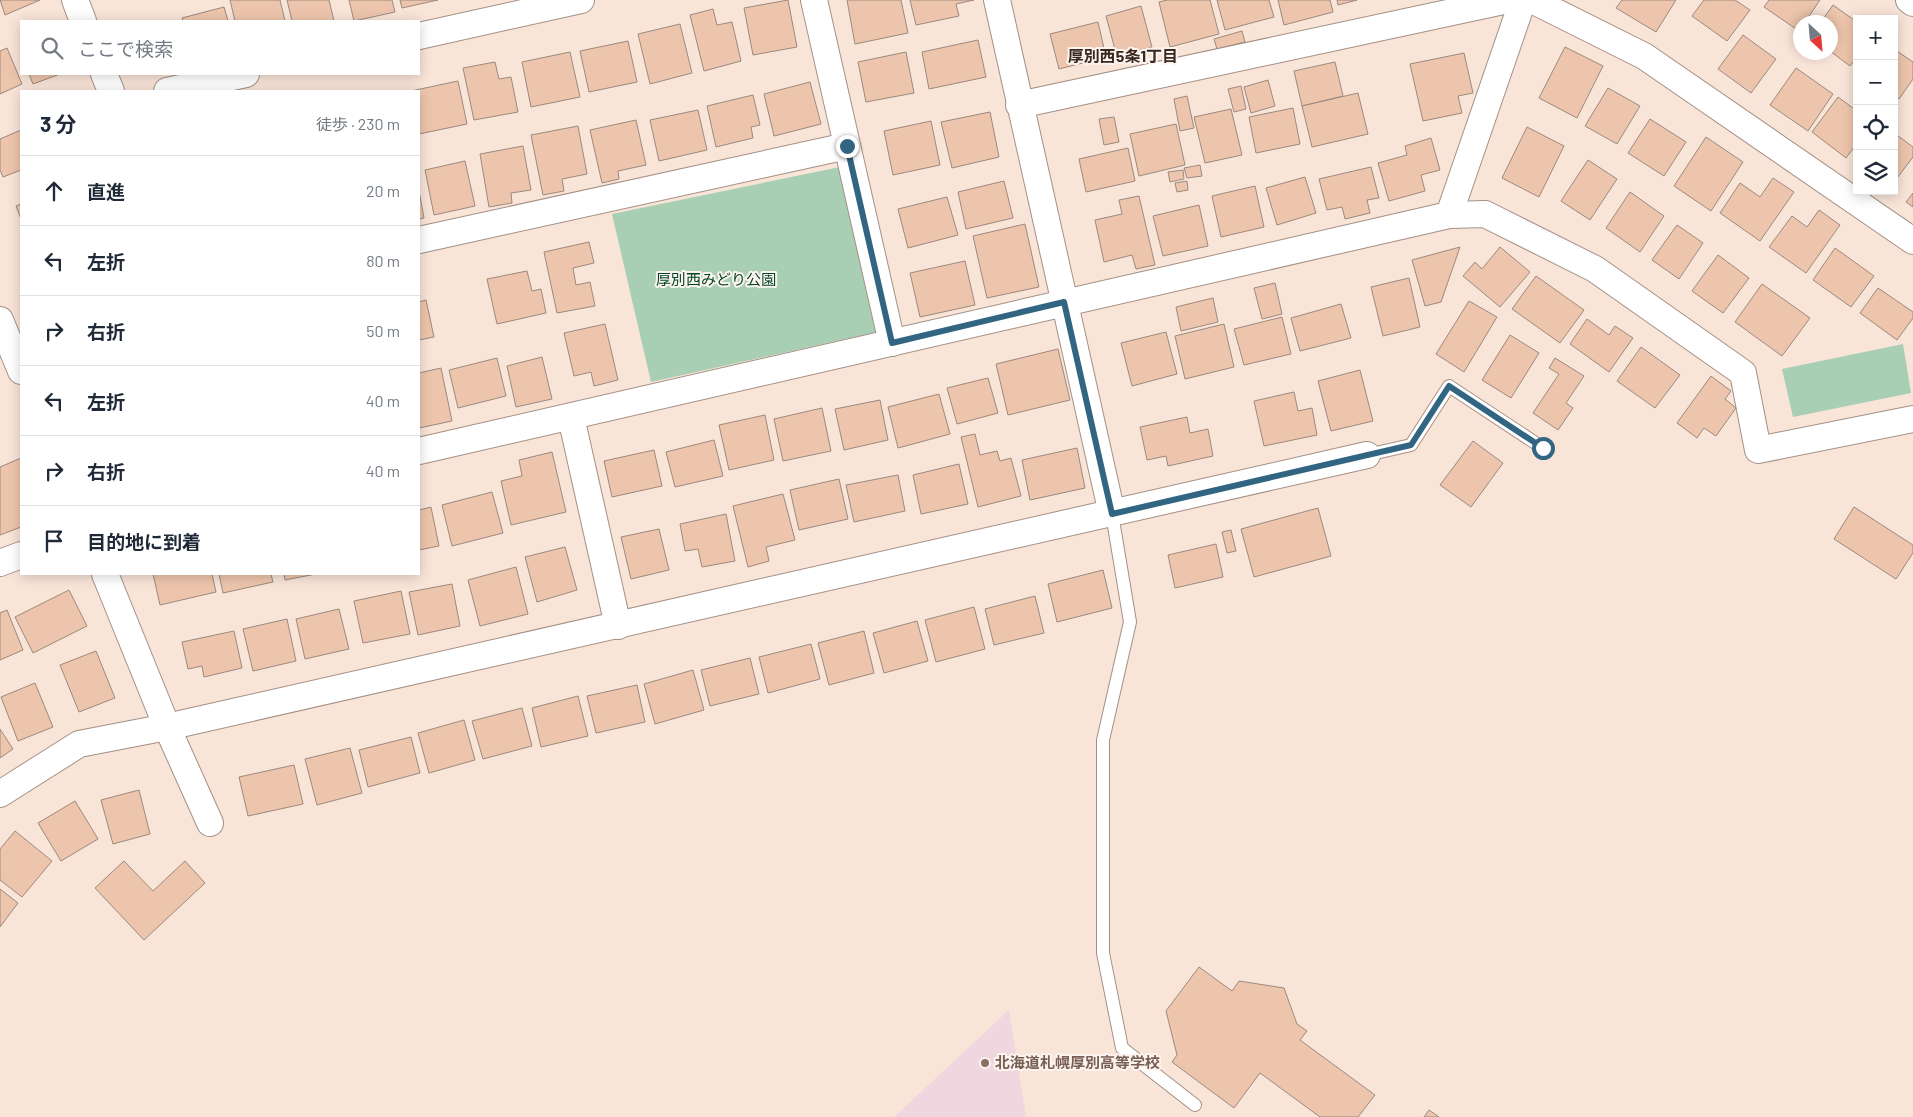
<!DOCTYPE html>
<html lang="ja">
<meta charset="utf-8">
<style>
body{margin:0;font-family:Barlow,"Noto Sans JP",sans-serif;background:#f2f2f3;color:#1f2937}
.controls{position:absolute;right:15px;top:15px;display:grid;overflow:hidden;border-radius:0px;box-shadow:0 2px 12px #0003}
.controls button{width:45px;height:45px;display:grid;place-items:center;padding:0;border:0;border-bottom:1px solid #e0e1e3;background:#fff;color:#1f2937;font:25px sans-serif}
.compass{position:absolute;left:1793px;top:15px;width:45px;height:45px;border-radius:50%;background:#fff;box-shadow:0 2px 12px #0003;rotate:154deg}
.stop{position:absolute;width:15px;height:15px;margin:-11px;border:4px solid #326582;border-radius:50%;background:#fff}
.stop.end{background:#326582;border-color:#fff;box-shadow:0 1px 5px #0008}
.list{margin:0;padding:0;list-style:none}
h2{display:flex;justify-content:space-between;align-items:center;height:65px;margin:0;padding:0 20px;font-size:21px}
h2 small{font-size:16px;font-weight:400;color:#747a83}
.list li{display:grid;grid-template-columns:32px 1fr auto;gap:15px;align-items:center;box-sizing:border-box;height:70px;padding:0 20px;border-top:1px solid #e0e1e3}
.list b{display:block;font-size:19px;white-space:nowrap}
.list em{font-size:16px;font-style:normal;color:#747a83}
.icon{flex:none;width:28px;height:28px;fill:none;stroke:currentColor;stroke-width:2;stroke-linecap:round;stroke-linejoin:round}
.map{position:relative;flex:none;width:1913px;height:1117px;overflow:hidden}
.search{position:absolute;background:#fff;box-shadow:0 2px 12px #0003;left:20px;top:20px;width:400px;height:55px;display:flex;align-items:center;gap:12px;box-sizing:border-box;padding:0 18px;border-radius:0px;color:#747a83;font-size:19px}
.panel{position:absolute;background:#fff;box-shadow:0 2px 12px #0003;left:20px;top:90px;width:400px;height:485px;border-radius:0px}
.map>svg:first-child{display:block}
.education{fill:#f0d7df}
.green{fill:#a8cfb4}
.building{fill:#edc5ac;stroke:#9c897e}
.lines{fill:none;stroke-linecap:round;stroke-linejoin:round}
.service-casing{stroke:#a49085;stroke-width:14}
.minor-casing{stroke:#a49085;stroke-width:28}
.service{stroke:#fff;stroke-width:12}
.minor{stroke:#fff;stroke-width:26}
.route{stroke:#326582;stroke-width:6}
.education-dot{fill:#8d6e63;stroke:#fdf4ef;stroke-width:2}
.labels{text-anchor:middle;stroke-width:4;stroke-linejoin:round;paint-order:stroke}
.park-label{font-size:15px;fill:#014725;stroke:#fdf4ef}
.education-label{font-size:15px;font-weight:bold;fill:#785e54;stroke:#fdf4ef;text-anchor:start}
.neighbourhood-label{font-size:16px;font-weight:bold;fill:#38281f;stroke:#fdf4ef}
</style>
<div class="map">
<svg width="1913" height="1117" viewBox="0 0 1913 1117">
<rect width="100%" height="100%" fill="#f9e4d8"/>
<polygon class="education" points="1009,1010 1026,1117 894,1117"/>
<g class="green">
<polygon points="840,167 877,332 651,382 612,214"/>
<polygon points="1903,344 1911,393 1793,417 1782,369"/>
</g>
<g class="building">
<polygon points="0,0 40,0 5,15"/>
<polygon points="230,0 280,0 285,21 235,21"/>
<polygon points="287,0 329,0 334,21 292,21"/>
<polygon points="349,0 392,0 395,12 354,21"/>
<polygon points="400,0 438,0 402,8"/>
<polygon points="788,0 797,47 753,55 744,8"/>
<polygon points="847,0 901,0 908,33 855,44"/>
<polygon points="910,0 974,0 956,4 959,16 916,25"/>
<polygon points="1167,0 1210,0 1219,34 1170,47 1159,2"/>
<polygon points="1217,0 1269,0 1274,17 1225,30"/>
<polygon points="1278,0 1330,0 1333,12 1284,25"/>
<polygon points="1337,0 1357,0 1338,5"/>
<polygon points="1622,0 1676,0 1656,32 1616,8"/>
<polygon points="1704,0 1735,0 1750,10 1727,41 1692,16"/>
<polygon points="1769,0 1820,0 1805,22 1800,22 1799,31 1764,7"/>
<polygon points="1833,5 1857,22 1857,57 1850,66 1830,51 1830,22 1821,22"/>
<polygon points="1141,6 1152,47 1117,57 1106,16"/>
<polygon points="224,7 228,21 183,21 182,18"/>
<polygon points="713,9 717,25 732,22 741,61 704,71 690,15"/>
<polygon points="1098,22 1106,57 1059,69 1050,34"/>
<polygon points="680,24 692,73 650,84 638,34"/>
<polygon points="1242,31 1245,42 1217,49 1214,39"/>
<polygon points="1743,35 1776,59 1751,93 1718,69"/>
<polygon points="978,40 986,77 929,89 922,52"/>
<polygon points="628,41 637,82 589,92 580,51"/>
<polygon points="1565,47 1603,66 1577,118 1539,98"/>
<polygon points="7,48 22,84 0,94 0,51"/>
<polygon points="1894,49 1913,62 1913,79 1899,99 1894,95"/>
<polygon points="570,52 580,97 531,107 522,62"/>
<polygon points="906,52 914,93 866,102 858,62"/>
<polygon points="1464,53 1473,93 1458,96 1462,113 1423,121 1410,64"/>
<polygon points="495,62 499,79 511,77 518,112 474,120 463,68"/>
<polygon points="1335,62 1343,96 1302,106 1294,71"/>
<polygon points="1796,68 1833,94 1808,131 1770,105"/>
<polygon points="29,74 60,74 33,84"/>
<polygon points="1268,80 1275,106 1251,113 1244,87"/>
<polygon points="458,81 467,124 419,134 419,91 411,91"/>
<polygon points="810,82 821,124 774,136 764,94"/>
<polygon points="1241,86 1246,109 1234,112 1228,89"/>
<polygon points="1608,88 1640,106 1617,144 1585,126"/>
<polygon points="1358,93 1368,134 1312,147 1302,106"/>
<polygon points="753,95 760,125 751,127 753,138 716,147 707,106"/>
<polygon points="1187,96 1194,128 1180,131 1174,99"/>
<polygon points="1838,97 1857,111 1857,143 1846,158 1812,132"/>
<polygon points="1293,108 1300,144 1256,153 1249,117"/>
<polygon points="1231,109 1242,155 1205,163 1194,117"/>
<polygon points="698,110 707,150 659,161 650,120"/>
<polygon points="990,112 999,157 952,168 941,122"/>
<polygon points="1114,117 1119,142 1104,145 1099,119"/>
<polygon points="1650,119 1686,142 1664,176 1628,153"/>
<polygon points="636,120 646,165 618,171 619,179 602,183 590,130"/>
<polygon points="931,121 940,165 893,175 884,131"/>
<polygon points="1176,124 1185,165 1139,176 1130,134"/>
<polygon points="578,126 587,174 562,179 564,191 543,195 531,135"/>
<polygon points="1527,127 1564,146 1539,197 1502,178"/>
<polygon points="21,130 21,170 3,177 0,170 0,139"/>
<polygon points="1894,133 1913,147 1913,157 1894,182"/>
<polygon points="1706,137 1743,162 1711,211 1674,186"/>
<polygon points="1431,138 1440,170 1421,175 1425,191 1389,201 1378,163 1407,155 1405,146"/>
<polygon points="523,146 531,190 511,193 512,203 489,207 480,154"/>
<polygon points="1128,148 1135,181 1086,192 1079,159"/>
<polygon points="1588,160 1617,179 1590,220 1561,201"/>
<polygon points="465,161 475,206 434,215 425,170"/>
<polygon points="1200,165 1202,176 1187,178 1184,168"/>
<polygon points="1371,167 1379,198 1367,200 1370,213 1345,219 1342,207 1327,210 1319,179"/>
<polygon points="1183,170 1184,179 1170,182 1168,172"/>
<polygon points="1305,177 1316,213 1277,225 1266,188"/>
<polygon points="1773,178 1794,192 1760,241 1720,213 1740,183 1760,197"/>
<polygon points="1004,181 1013,218 966,229 958,192"/>
<polygon points="1187,181 1188,190 1177,192 1175,183"/>
<polygon points="1255,186 1264,227 1221,237 1212,196"/>
<polygon points="419,191 424,218 419,219"/>
<polygon points="1630,192 1664,216 1640,252 1606,228"/>
<polygon points="1913,193 1913,207 1906,202"/>
<polygon points="1139,196 1155,265 1136,269 1132,255 1104,262 1095,220 1122,214 1119,200"/>
<polygon points="947,197 958,235 908,248 898,209"/>
<polygon points="21,204 21,219 16,206"/>
<polygon points="1199,205 1208,246 1163,256 1153,216"/>
<polygon points="1819,210 1840,225 1806,273 1769,247 1792,216 1807,227"/>
<polygon points="1025,224 1039,287 987,298 973,236"/>
<polygon points="1677,225 1703,243 1679,279 1652,260"/>
<polygon points="589,242 594,263 573,268 576,285 590,282 595,306 557,313 544,252"/>
<polygon points="1460,247 1441,302 1425,306 1412,260"/>
<polygon points="1500,247 1530,272 1500,307 1463,276 1475,262 1482,269"/>
<polygon points="1835,248 1874,276 1851,307 1813,280"/>
<polygon points="1718,255 1749,278 1723,313 1692,291"/>
<polygon points="965,261 975,305 920,317 910,273"/>
<polygon points="527,271 532,291 541,289 546,313 497,324 487,279"/>
<polygon points="1536,276 1584,310 1560,343 1512,309"/>
<polygon points="1409,278 1420,327 1383,336 1371,287"/>
<polygon points="1275,283 1282,314 1262,319 1254,288"/>
<polygon points="1762,284 1810,318 1782,356 1735,322"/>
<polygon points="1878,288 1913,312 1913,318 1897,340 1860,313"/>
<polygon points="1213,298 1218,322 1181,331 1176,307"/>
<polygon points="426,300 434,337 419,340 419,302"/>
<polygon points="1469,301 1497,317 1464,372 1436,354"/>
<polygon points="1341,304 1351,338 1300,351 1291,318"/>
<polygon points="1282,317 1291,354 1244,365 1234,329"/>
<polygon points="1587,319 1609,335 1615,326 1633,338 1609,372 1570,344"/>
<polygon points="605,324 618,380 594,386 591,372 574,376 564,333"/>
<polygon points="1224,324 1234,367 1185,379 1175,336"/>
<polygon points="1166,332 1177,374 1132,386 1121,343"/>
<polygon points="1510,335 1539,353 1511,398 1482,380"/>
<polygon points="1641,347 1680,375 1655,408 1617,381"/>
<polygon points="1058,349 1070,400 1008,415 996,364"/>
<polygon points="542,357 552,399 516,407 507,366"/>
<polygon points="497,358 506,396 458,408 449,370"/>
<polygon points="1555,358 1584,376 1566,403 1573,408 1558,430 1533,413 1559,374 1549,368"/>
<polygon points="441,368 452,421 419,428 419,373"/>
<polygon points="1360,370 1373,421 1331,431 1318,381"/>
<polygon points="1711,376 1731,391 1725,399 1736,408 1716,436 1704,428 1697,438 1677,423"/>
<polygon points="988,378 998,413 957,424 947,388"/>
<polygon points="1294,392 1298,411 1312,408 1317,435 1264,446 1254,401"/>
<polygon points="939,394 950,434 898,448 888,407"/>
<polygon points="880,400 888,440 844,450 835,409"/>
<polygon points="822,408 831,451 783,461 774,419"/>
<polygon points="765,415 774,460 729,470 719,425"/>
<polygon points="1187,417 1190,433 1208,429 1213,456 1168,466 1166,456 1147,460 1140,427"/>
<polygon points="975,434 980,455 997,451 1000,461 1011,458 1021,496 978,507 961,437"/>
<polygon points="714,440 723,476 675,487 666,452"/>
<polygon points="1473,441 1503,463 1471,507 1440,485"/>
<polygon points="1077,448 1085,488 1030,500 1022,460"/>
<polygon points="654,450 662,486 612,497 604,461"/>
<polygon points="552,452 566,512 511,525 501,481 522,476 519,460"/>
<polygon points="21,458 21,527 0,535 0,467"/>
<polygon points="959,464 968,504 921,514 913,475"/>
<polygon points="898,475 905,511 854,522 846,485"/>
<polygon points="839,479 848,519 799,530 790,490"/>
<polygon points="492,492 503,533 452,546 442,505"/>
<polygon points="783,494 795,540 766,547 769,561 748,567 733,506"/>
<polygon points="431,507 439,546 419,550 419,510"/>
<polygon points="1854,507 1913,545 1913,553 1896,579 1834,539"/>
<polygon points="1318,508 1331,556 1254,577 1241,529"/>
<polygon points="726,514 735,561 702,567 698,549 685,551 680,524"/>
<polygon points="659,529 669,570 631,579 621,537"/>
<polygon points="1231,530 1236,551 1227,553 1222,532"/>
<polygon points="1216,544 1223,577 1175,588 1168,555"/>
<polygon points="565,547 577,590 537,602 525,557"/>
<polygon points="516,567 528,614 480,626 468,580"/>
<polygon points="1103,570 1112,608 1057,622 1048,584"/>
<polygon points="153,574 212,574 216,592 160,605"/>
<polygon points="219,574 271,574 273,582 223,593"/>
<polygon points="284,574 316,574 285,580"/>
<polygon points="452,584 460,626 418,635 409,592"/>
<polygon points="69,590 87,626 33,653 15,617"/>
<polygon points="401,591 410,634 363,643 354,601"/>
<polygon points="1035,596 1044,633 994,645 985,609"/>
<polygon points="974,607 985,649 936,662 925,620"/>
<polygon points="339,609 349,649 305,659 296,619"/>
<polygon points="7,610 23,650 0,660 0,613"/>
<polygon points="287,619 296,661 253,671 243,629"/>
<polygon points="917,621 928,661 884,673 873,633"/>
<polygon points="234,631 242,668 204,677 202,666 188,669 182,642"/>
<polygon points="864,631 874,673 829,685 818,643"/>
<polygon points="811,644 820,679 768,693 759,657"/>
<polygon points="96,651 115,698 79,712 60,665"/>
<polygon points="750,658 759,694 710,706 701,670"/>
<polygon points="693,670 704,710 655,724 644,684"/>
<polygon points="35,683 53,727 18,741 1,697"/>
<polygon points="637,685 645,722 596,733 587,696"/>
<polygon points="578,696 588,736 541,747 532,708"/>
<polygon points="522,708 532,746 483,759 472,721"/>
<polygon points="464,720 475,760 429,773 418,733"/>
<polygon points="0,729 13,749 0,758"/>
<polygon points="411,737 420,773 368,787 359,750"/>
<polygon points="350,748 362,793 317,805 305,759"/>
<polygon points="294,765 303,804 248,816 239,777"/>
<polygon points="139,790 150,834 113,844 101,800"/>
<polygon points="75,801 98,839 61,861 38,823"/>
<polygon points="15,831 52,861 22,897 0,880 0,849"/>
<polygon points="124,861 153,891 185,861 205,883 144,940 95,888"/>
<polygon points="0,889 18,903 0,927"/>
<polygon points="1199,967 1232,991 1239,981 1284,988 1297,1024 1307,1031 1300,1040 1375,1095 1358,1117 1320,1117 1260,1073 1234,1108 1172,1062 1177,1055 1166,1011"/>
<polygon points="1429,1110 1439,1117 1424,1117"/>
</g>
<g class="lines">
<g class="service-casing">
<g id="service">
<polyline points="1367,455 1411,445 1449,386 1543,448"/>
<polyline points="1112,514 1130,622 1103,740 1103,953 1122,1048 1195,1105"/>
</g>
</g>
<g class="minor-casing">
<g id="minor">
<polyline points="75,0 83,21"/>
<polyline points="814,0 892,343"/>
<polyline points="997,0 1112,514"/>
<polyline points="1532,0 1644,56 1913,241"/>
<polyline points="1909,0 1913,3"/>
<polyline points="419,36 581,0"/>
<polyline points="104,74 111,91"/>
<polyline points="167,91 246,74"/>
<polyline points="1019,105 1508,0"/>
<polyline points="1449,215 1523,0"/>
<polyline points="419,240 847,146"/>
<polyline points="0,320 21,371"/>
<polyline points="571,417 618,626"/>
<polyline points="419,451 1449,215 1485,214 1595,269 1743,373 1758,450 1913,419"/>
<polyline points="0,563 21,555"/>
<polyline points="105,574 167,727 210,823"/>
<polyline points="0,794 79,744 167,727 1367,455"/>
</g>
</g>
<use href="#service" class="service"/>
<use href="#minor" class="minor"/>
</g>
<g class="lines">
<polyline class="route" points="847,146 892,343 1064,302 1112,514 1411,445 1449,386 1543,448"/>
</g>
<circle class="education-dot" cx="985" cy="1063" r="5"/>
<g class="labels">
<g class="park-label">
<text x="716" y="285">厚別西みどり公園</text>
</g>
<g class="education-label">
<text x="995" y="1068">北海道札幌厚別高等学校</text>
</g>
<g class="neighbourhood-label">
<text x="1123" y="62">厚別西5条1丁目</text>
</g>
</g>
</svg>
<div class="controls">
<button>+</button>
<button>−</button>
<button><svg class="icon" aria-label="locate" viewBox="0 0 24 24"><circle cx="12" cy="12" r="6"/><path d="M12 2v4M12 18v4M2 12h4M18 12h4"/></svg></button>
<button><svg class="icon" aria-label="layers" viewBox="0 0 24 24"><path d="M12 4l9 5-9 5-9-5zM3 14l9 5 9-5"/></svg></button>
</div>
<svg class="compass" viewBox="-18 -18 36 36"><path d="M0-13l5 13h-10z" fill="#e53935"/><path d="M0 13l5-13h-10z" fill="#747a83"/></svg>
<div class="stop" style="left:1543px;top:448px"></div>
<div class="stop end" style="left:847px;top:146px"></div>
<div class="search"><svg class="icon" aria-label="search" viewBox="0 0 24 24"><circle cx="10" cy="10" r="6"/><path d="M15 15l6 6"/></svg>ここで検索</div>
<section class="panel">
<h2>3 分<small>徒歩 · 230 m</small></h2>
<ul class="list">
<li><svg class="icon" aria-label="ahead" viewBox="0 0 24 24"><path d="M12 20V5M6 11l6-6 6 6"/></svg><div><b>直進</b></div><em>20 m</em></li>
<li><svg class="icon" aria-label="left" viewBox="0 0 24 24"><path d="M17 20v-9H6M10 6l-5 5 5 5"/></svg><div><b>左折</b></div><em>80 m</em></li>
<li><svg class="icon" aria-label="right" viewBox="0 0 24 24"><path d="M7 20v-9h11M14 6l5 5-5 5"/></svg><div><b>右折</b></div><em>50 m</em></li>
<li><svg class="icon" aria-label="left" viewBox="0 0 24 24"><path d="M17 20v-9H6M10 6l-5 5 5 5"/></svg><div><b>左折</b></div><em>40 m</em></li>
<li><svg class="icon" aria-label="right" viewBox="0 0 24 24"><path d="M7 20v-9h11M14 6l5 5-5 5"/></svg><div><b>右折</b></div><em>40 m</em></li>
<li><svg class="icon" aria-label="arrive" viewBox="0 0 24 24"><path d="M6 21V4h12l-3 4 3 4H6"/></svg><div><b>目的地に到着</b></div></li>
</ul>
</section>
</div>
